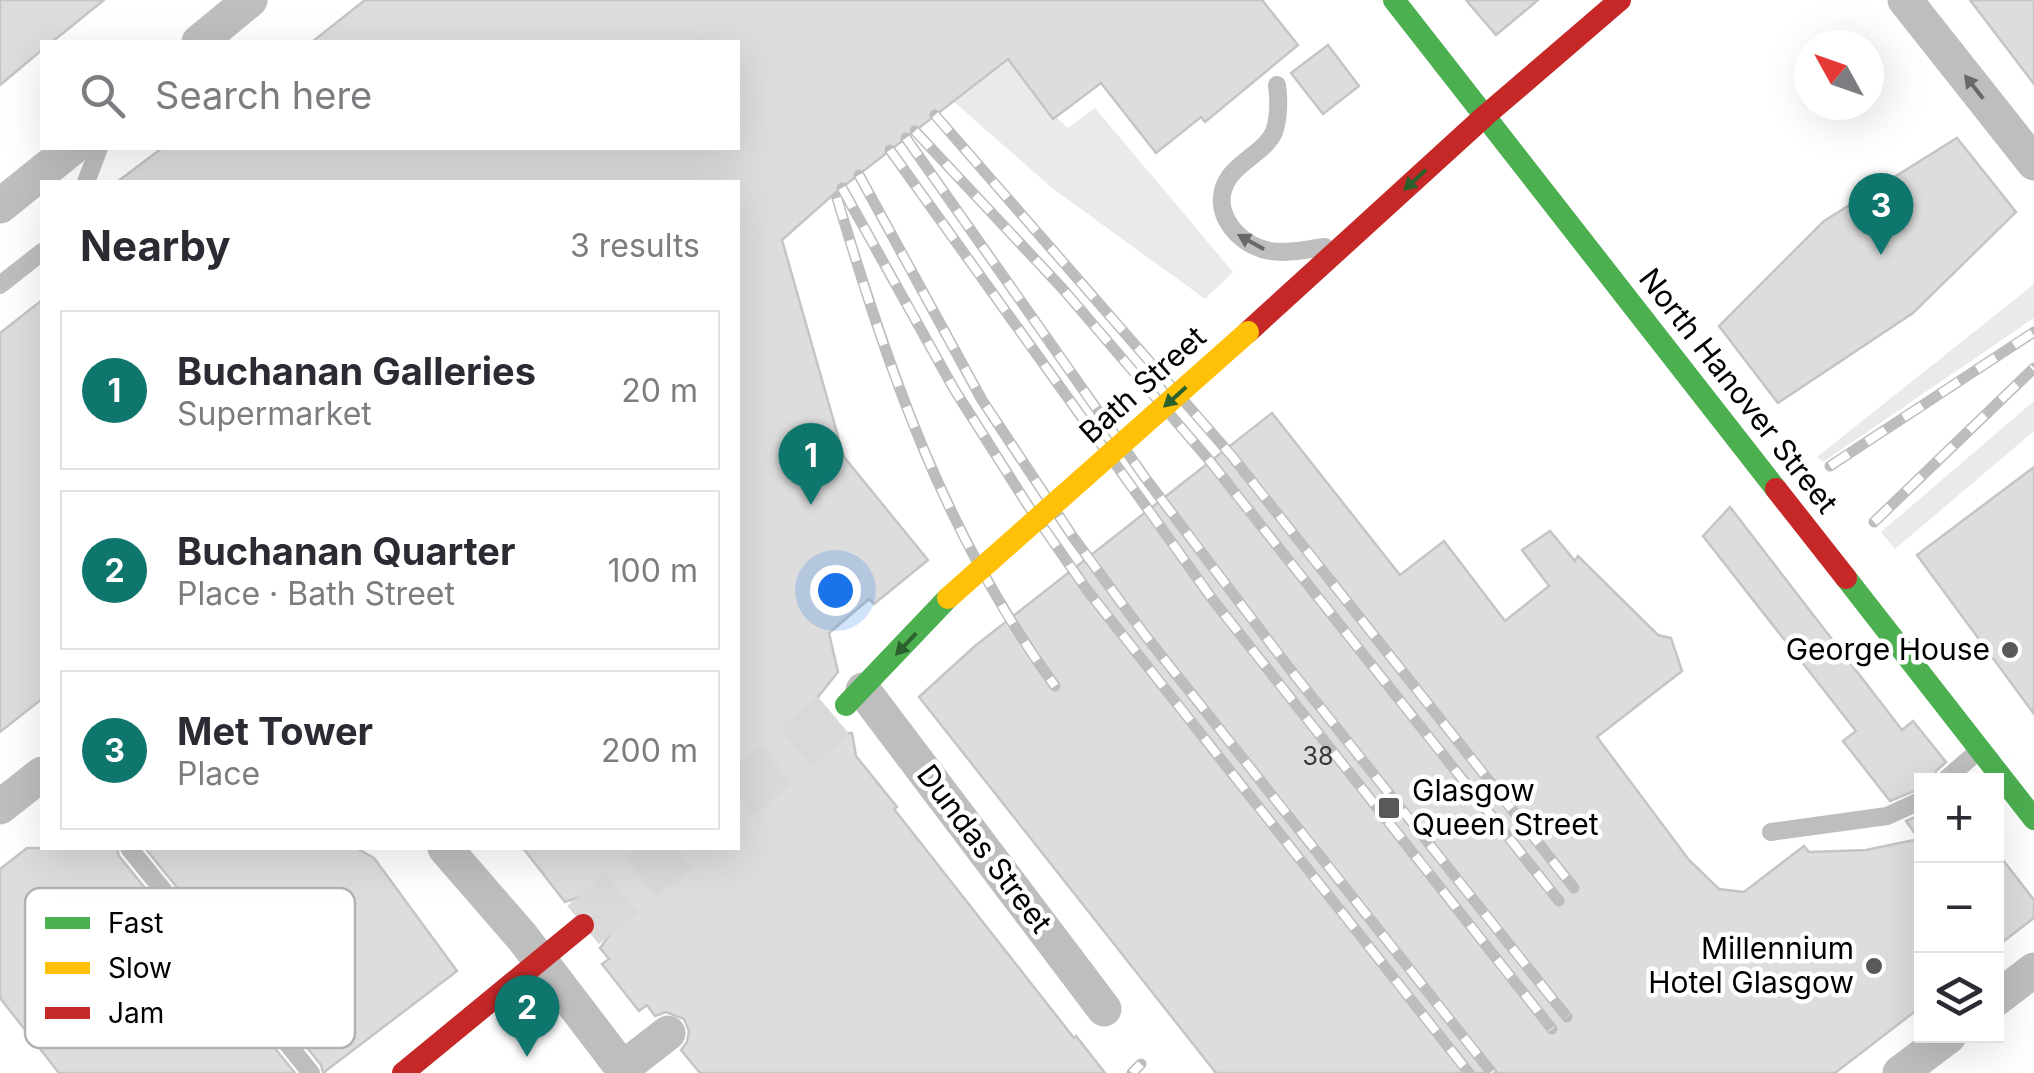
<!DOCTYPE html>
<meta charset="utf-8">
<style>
body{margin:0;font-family:Inter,sans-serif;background:#f2f2f3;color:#2b2b33}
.controls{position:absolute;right:30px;bottom:30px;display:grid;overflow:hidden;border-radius:0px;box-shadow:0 10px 40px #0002}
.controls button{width:90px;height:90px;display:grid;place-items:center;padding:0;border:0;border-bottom:2px solid #e1e1e2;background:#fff;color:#2b2b33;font:50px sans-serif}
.compass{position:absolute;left:1794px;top:30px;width:90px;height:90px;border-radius:50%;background:#fff;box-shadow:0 10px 40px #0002;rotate:310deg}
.you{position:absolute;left:835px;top:590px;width:35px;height:35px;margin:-25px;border:8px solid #fff;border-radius:50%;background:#1a73e8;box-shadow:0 0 0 15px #1a73e833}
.badge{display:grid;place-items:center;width:65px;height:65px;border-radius:50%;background:#0f766e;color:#fff;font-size:32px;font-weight:700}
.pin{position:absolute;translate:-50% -82px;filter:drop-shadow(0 2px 5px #0008)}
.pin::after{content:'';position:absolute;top:52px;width:35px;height:30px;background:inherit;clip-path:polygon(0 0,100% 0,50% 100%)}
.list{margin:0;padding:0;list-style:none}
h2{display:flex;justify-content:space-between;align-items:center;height:130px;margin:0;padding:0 40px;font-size:42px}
h2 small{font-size:32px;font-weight:400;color:#7c7c81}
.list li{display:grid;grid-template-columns:65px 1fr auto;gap:30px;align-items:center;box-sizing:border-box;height:160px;margin:0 20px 20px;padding:0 20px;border:2px solid #e1e1e2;border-radius:0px}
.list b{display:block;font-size:38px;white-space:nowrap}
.list p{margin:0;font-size:32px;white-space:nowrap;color:#7c7c81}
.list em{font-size:32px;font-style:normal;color:#7c7c81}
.icon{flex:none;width:55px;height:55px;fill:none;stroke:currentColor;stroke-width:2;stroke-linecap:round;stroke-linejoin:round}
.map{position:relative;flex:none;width:2034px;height:1073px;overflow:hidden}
.search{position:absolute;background:#fff;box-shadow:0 10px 40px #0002;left:40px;top:40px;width:700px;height:110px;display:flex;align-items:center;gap:25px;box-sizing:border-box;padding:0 35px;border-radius:0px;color:#7c7c81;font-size:38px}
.panel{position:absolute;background:#fff;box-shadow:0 10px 40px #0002;left:40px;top:180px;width:700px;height:670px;border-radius:0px}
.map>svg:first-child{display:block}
.green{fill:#eaeaea}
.building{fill:#ddd;stroke:#c5c5c5;stroke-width:2.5}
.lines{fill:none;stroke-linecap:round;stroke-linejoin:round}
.secondary-tunnel{stroke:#d9d9d9;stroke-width:50;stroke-dasharray:50 25;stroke-linecap:butt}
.lane{stroke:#bebebe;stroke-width:18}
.street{stroke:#bebebe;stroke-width:35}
.fast{stroke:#4caf50;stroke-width:22}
.jam{stroke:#c62828;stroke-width:22}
.rail-casing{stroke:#bdbdbd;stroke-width:11}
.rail{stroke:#fff;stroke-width:8;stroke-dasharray:22;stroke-linecap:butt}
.slow-bridge{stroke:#ffc107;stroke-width:22}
.jam-bridge{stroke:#c62828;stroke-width:22}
.oneway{fill:#686868}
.oneway2{fill:#2a602c}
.poi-dot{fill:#595959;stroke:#fff;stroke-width:4}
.labels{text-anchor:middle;stroke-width:9;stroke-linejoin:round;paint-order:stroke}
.number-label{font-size:25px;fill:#373737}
.street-label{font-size:30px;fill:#000;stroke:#fff}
.poi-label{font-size:30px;fill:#000;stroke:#fff;text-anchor:end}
.key{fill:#fff;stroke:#b2b2b2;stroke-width:2.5}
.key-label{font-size:28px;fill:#000}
</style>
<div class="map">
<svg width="2034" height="1073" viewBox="0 0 2034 1073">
<rect width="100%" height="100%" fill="#fff"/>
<g class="green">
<polygon points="1008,59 1052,119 1056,117 1068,128 1095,108 1233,272 1205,299 1052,188 953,101"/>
<polygon points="2034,284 2034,318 1823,462 1817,457"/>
<polygon points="2034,401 2034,431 1895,549 1881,532"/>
</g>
<g class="building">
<polygon points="0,0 104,0 52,42 42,42 42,50 0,85"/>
<polygon points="365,0 1262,0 1298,45 1205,122 1201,117 1156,153 1101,83 1053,119 1008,59 835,193 782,240 844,457 928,560 874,604 869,599 829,633 838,672 818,697 819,714 827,726 838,733 852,733 856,756 897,807 894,809 1074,1038 1076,1036 1105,1073 700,1073 681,1050 687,1042 689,1031 684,1019 666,1012 655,1016 647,1005 639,1011 602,964 609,959 600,948 609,936 611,921 606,908 592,898 579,897 565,902 523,848 738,848 738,182 117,182 162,148 738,148 738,42 312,42"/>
<polygon points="1466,0 1538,0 1496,35"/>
<polygon points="1970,0 2034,0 2034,84"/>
<polygon points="1328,45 1359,86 1323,114 1291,73"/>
<polygon points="1957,138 2016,212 1913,313 1778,403 1719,326 1824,221"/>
<polygon points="42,300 42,699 0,732 0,333"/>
<polygon points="1272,413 1400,575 1444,541 1505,621 1549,586 1522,550 1550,531 1575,561 1578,556 1658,635 1671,638 1682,671 1597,737 1689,860 1719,889 1744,892 1804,846 1809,852 1866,850 1919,839 1906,821 1922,814 1922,1006 1835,1073 1216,1073 919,697 975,646"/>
<polygon points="2034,467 2034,714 1917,555"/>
<polygon points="1730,507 1902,730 1913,721 1946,762 1936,771 1933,780 1922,780 1922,788 1890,801 1843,741 1856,731 1703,536"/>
<polygon points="27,848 117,848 119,856 295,1073 59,1073 0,998 0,869"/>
<polygon points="145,848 356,848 374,858 457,971 323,1073 321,1065"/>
<polygon points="1996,851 2034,900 2034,918 1996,947"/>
</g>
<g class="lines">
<g class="secondary-tunnel">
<polyline points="738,796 846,705"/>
<polyline points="583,925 676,848"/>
</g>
<g class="lane">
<path d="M1277,85c2,15 2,32 -3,47 -8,18 -32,28 -44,44 -23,32 6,69 40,75 18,3 37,-2 55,-4"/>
<polyline points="86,182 99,148"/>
<polyline points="0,285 42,252"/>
<polyline points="1945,780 1976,753"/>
<polyline points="1771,832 1887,816 1922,800"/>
<polyline points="129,848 311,1073"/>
</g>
<g class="street">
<polyline points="1905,0 2034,163"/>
<polyline points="199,42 250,0"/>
<polyline points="0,206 72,148"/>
<polyline points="863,690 1104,1009"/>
<polyline points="0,807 42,774"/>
<polyline points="445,848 523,938 626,1073"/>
<polyline points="1996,999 2034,970"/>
<polyline points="623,1068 668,1033"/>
<polyline points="1900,1073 1949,1036"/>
</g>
<g class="fast">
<polyline points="1394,0 1776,489"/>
<polyline points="1846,578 2034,819"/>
<polyline points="846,705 948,598"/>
</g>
<g class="jam">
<polyline points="1248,332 1486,115 1620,0"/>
<polyline points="403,1073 583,925"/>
</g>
<g class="rail-casing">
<g id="rail">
<polyline points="935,115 1231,455 1574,888"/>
<polyline points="915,131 1062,288 1209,460 1559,901"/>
<polyline points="906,138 1146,479 1293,673 1567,1017"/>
<polyline points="890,150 1213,600 1552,1029"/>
<polyline points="859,175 982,400 1073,537 1145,635 1492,1073"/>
<polyline points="842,188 954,389 1027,504 1087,590 1469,1073"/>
<path d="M837,198c53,177 108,337 218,488"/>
<polyline points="1830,466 2034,332"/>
<polyline points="1874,522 2034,368"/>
<polyline points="1132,1073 1141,1064"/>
</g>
</g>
<use href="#rail" class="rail"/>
<polyline class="slow-bridge" points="948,598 1248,332"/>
<polyline class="jam-bridge" points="1776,489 1846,578"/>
</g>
<defs><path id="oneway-solid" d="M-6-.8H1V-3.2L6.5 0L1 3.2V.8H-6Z" transform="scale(2.5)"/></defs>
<g class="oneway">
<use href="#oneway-solid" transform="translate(1974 87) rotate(-128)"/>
<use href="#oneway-solid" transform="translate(1251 242) rotate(-151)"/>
</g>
<g class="oneway2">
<use href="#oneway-solid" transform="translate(1415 180) rotate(137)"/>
<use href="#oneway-solid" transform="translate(1175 397) rotate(138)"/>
<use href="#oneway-solid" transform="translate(906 644) rotate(133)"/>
</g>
<g class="poi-dot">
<circle cx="2010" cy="650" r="10"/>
<rect x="1377" y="796" width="24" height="24" rx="5"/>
<circle cx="1874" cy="966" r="10"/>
</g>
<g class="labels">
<g class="number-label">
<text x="1318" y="765">38</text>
</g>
<g class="street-label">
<text transform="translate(1143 385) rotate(-42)" y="10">Bath Street</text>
<text transform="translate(1738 391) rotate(52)" y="10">North Hanover Street</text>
<text transform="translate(984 849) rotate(53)" y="10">Dundas Street</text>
</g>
<g class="poi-label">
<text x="1990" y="660">George House</text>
<text x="1412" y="801" text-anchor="start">Glasgow<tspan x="1412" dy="34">Queen Street</tspan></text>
<text x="1854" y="959">Millennium<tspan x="1854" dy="34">Hotel Glasgow</tspan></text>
</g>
</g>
<rect x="25" y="888" width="330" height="160" rx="15" class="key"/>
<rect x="45" y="917" width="45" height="12" fill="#4caf50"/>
<rect x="45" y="962" width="45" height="12" fill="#ffc107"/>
<rect x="45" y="1007" width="45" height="12" fill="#c62828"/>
<g class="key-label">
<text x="108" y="933">Fast</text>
<text x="108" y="978">Slow</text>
<text x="108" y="1023">Jam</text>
</g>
</svg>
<div class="controls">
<button>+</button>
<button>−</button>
<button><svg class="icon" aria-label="layers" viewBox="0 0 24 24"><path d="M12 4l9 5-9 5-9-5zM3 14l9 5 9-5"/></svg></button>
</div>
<svg class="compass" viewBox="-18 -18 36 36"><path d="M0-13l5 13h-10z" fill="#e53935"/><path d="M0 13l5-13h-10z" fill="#7c7c81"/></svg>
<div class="you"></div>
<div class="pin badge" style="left:811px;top:505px">1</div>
<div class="pin badge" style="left:527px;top:1057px">2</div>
<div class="pin badge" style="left:1881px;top:255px">3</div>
<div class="search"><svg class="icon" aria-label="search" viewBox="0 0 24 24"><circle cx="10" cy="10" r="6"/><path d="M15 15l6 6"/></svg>Search here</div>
<section class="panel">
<h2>Nearby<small>3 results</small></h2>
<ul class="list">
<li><span class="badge">1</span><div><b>Buchanan Galleries</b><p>Supermarket</p></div><em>20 m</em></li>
<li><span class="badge">2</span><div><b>Buchanan Quarter</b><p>Place · Bath Street</p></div><em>100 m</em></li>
<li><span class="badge">3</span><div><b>Met Tower</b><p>Place</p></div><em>200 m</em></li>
</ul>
</section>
</div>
